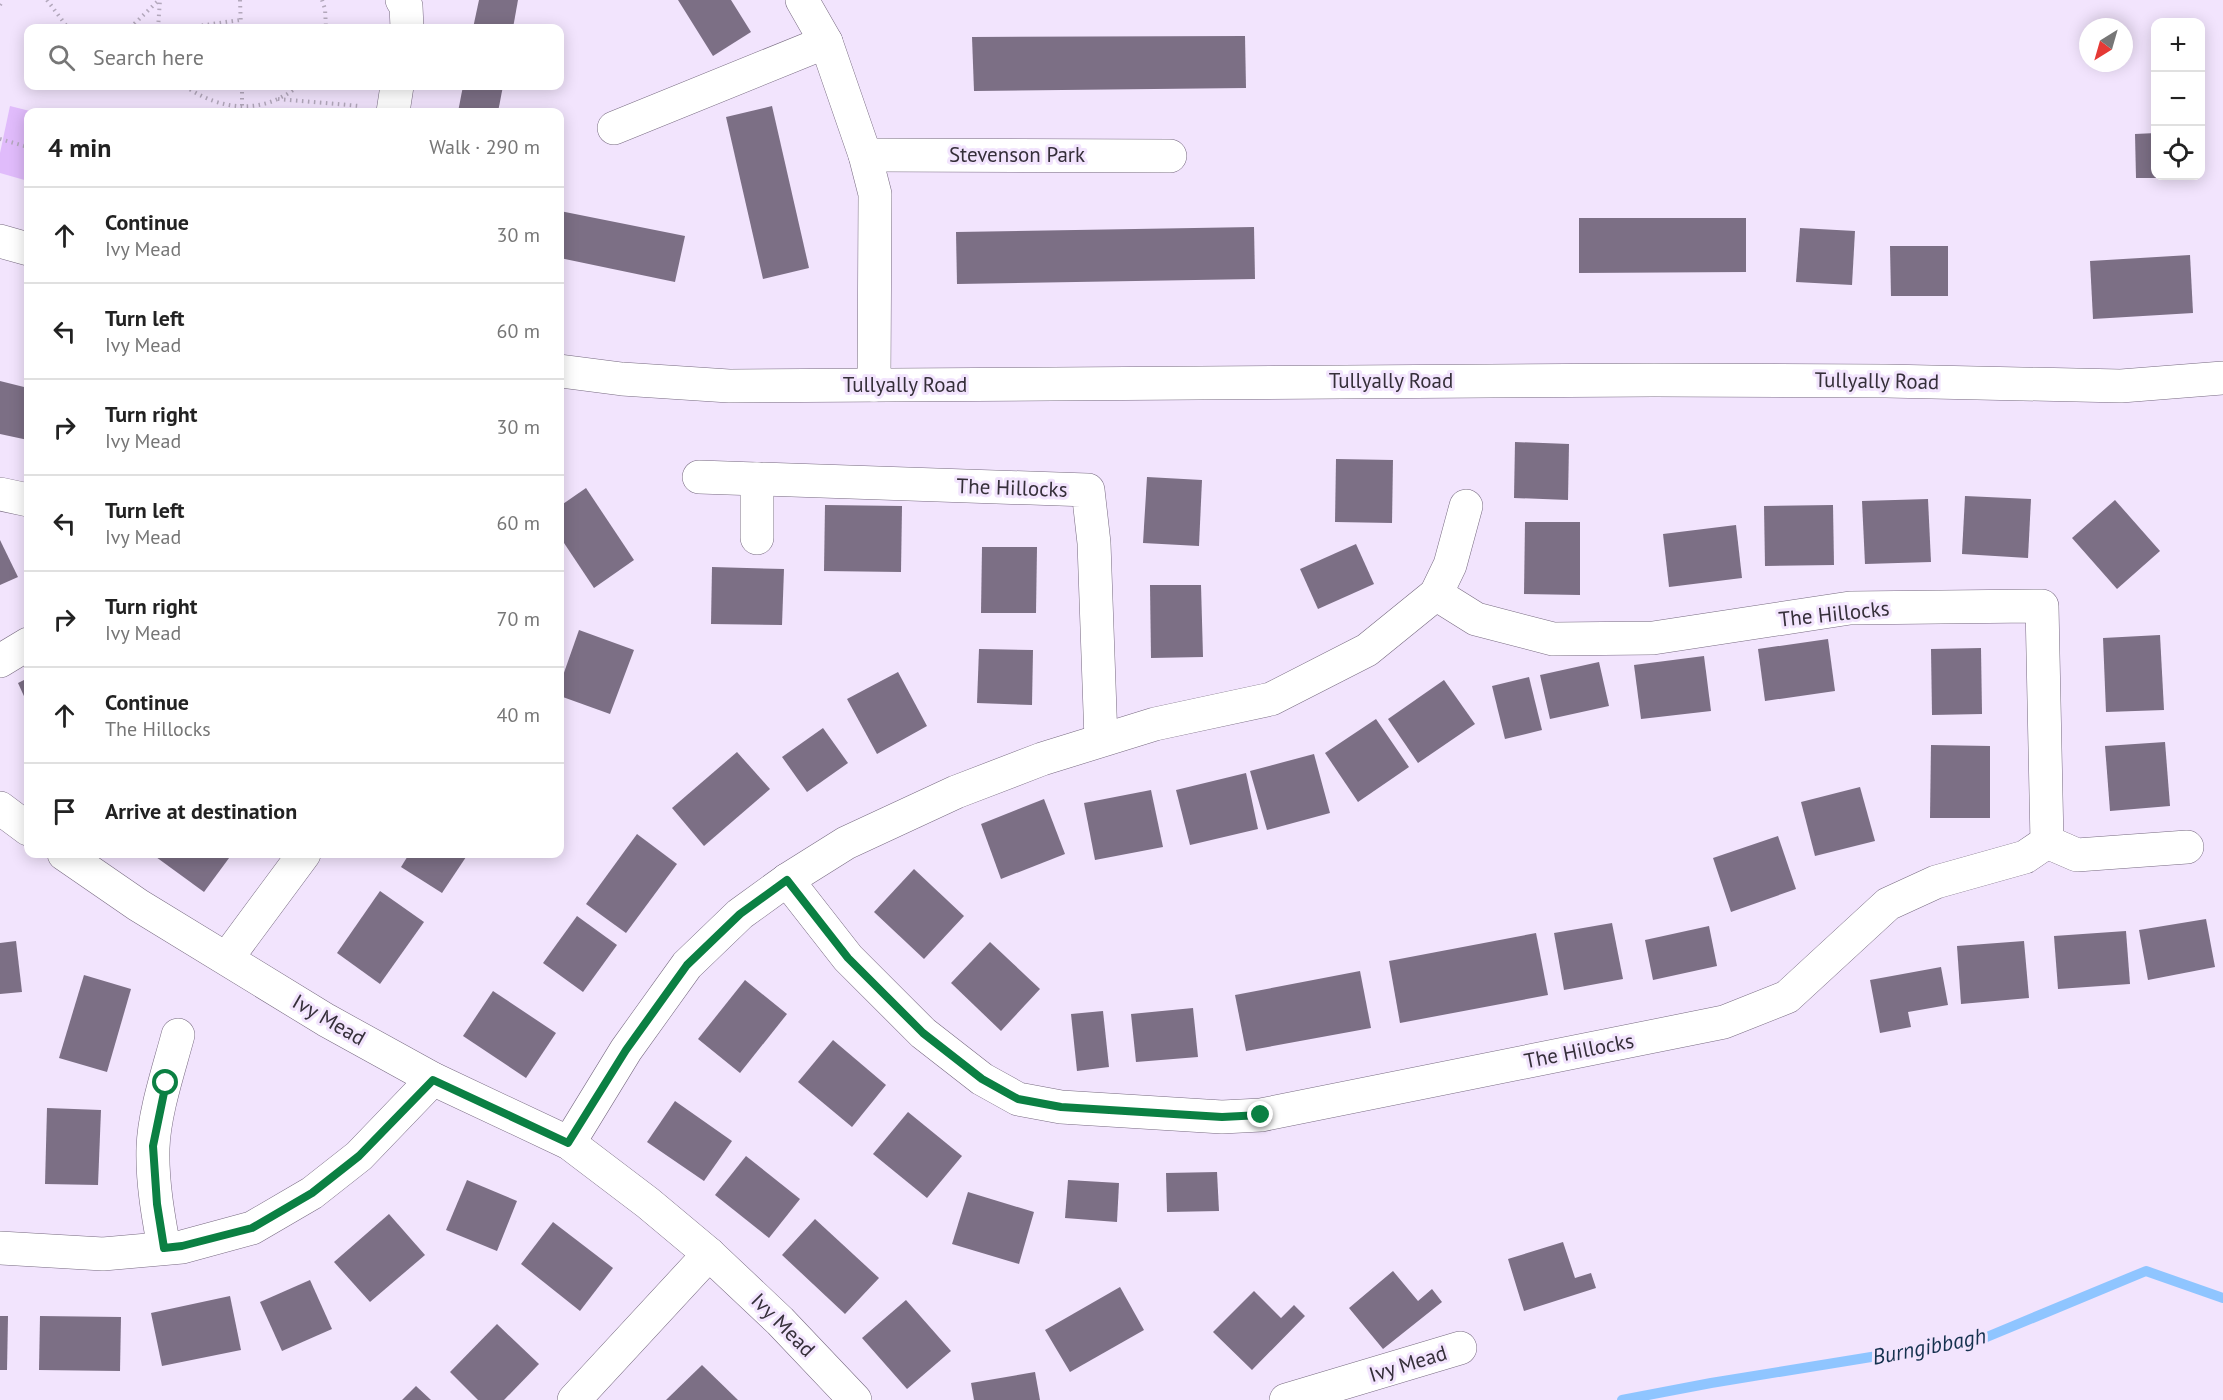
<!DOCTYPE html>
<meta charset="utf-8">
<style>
body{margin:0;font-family:"PT Sans",sans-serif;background:#f6f6f6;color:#222}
.controls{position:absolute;right:18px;top:18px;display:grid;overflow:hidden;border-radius:12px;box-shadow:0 3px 15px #0003}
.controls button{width:54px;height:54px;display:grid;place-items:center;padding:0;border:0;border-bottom:2px solid #e0e0e0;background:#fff;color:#222;font:30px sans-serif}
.compass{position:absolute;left:2079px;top:18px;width:54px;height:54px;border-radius:50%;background:#fff;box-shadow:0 3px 15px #0003;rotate:217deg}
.stop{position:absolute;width:18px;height:18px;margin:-14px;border:4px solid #0b8043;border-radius:50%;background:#fff}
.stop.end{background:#0b8043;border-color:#fff;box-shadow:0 2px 6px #0008}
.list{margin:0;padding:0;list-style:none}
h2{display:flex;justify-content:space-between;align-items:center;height:78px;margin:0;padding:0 24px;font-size:26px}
h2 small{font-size:20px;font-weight:400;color:#767676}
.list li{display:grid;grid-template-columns:39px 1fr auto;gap:18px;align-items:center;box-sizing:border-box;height:96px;padding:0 24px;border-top:2px solid #e0e0e0}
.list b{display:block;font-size:22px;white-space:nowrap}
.list p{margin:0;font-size:20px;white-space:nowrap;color:#767676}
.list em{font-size:20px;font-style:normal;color:#767676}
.icon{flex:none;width:33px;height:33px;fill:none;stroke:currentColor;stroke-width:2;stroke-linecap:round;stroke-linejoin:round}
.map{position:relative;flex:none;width:2223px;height:1400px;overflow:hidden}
.search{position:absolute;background:#fff;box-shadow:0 3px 15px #0003;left:24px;top:24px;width:540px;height:66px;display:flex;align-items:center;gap:15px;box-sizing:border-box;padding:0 21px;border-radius:12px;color:#767676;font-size:22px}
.panel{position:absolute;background:#fff;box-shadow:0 3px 15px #0003;left:24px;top:108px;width:540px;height:750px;border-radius:12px}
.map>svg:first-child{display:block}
.green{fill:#e0bbfb}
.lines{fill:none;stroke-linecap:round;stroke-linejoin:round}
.stream{stroke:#8fc5ff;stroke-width:10}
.building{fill:#7c6f85}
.minor-casing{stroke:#776a80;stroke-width:34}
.path{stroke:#b3a8bc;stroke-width:4;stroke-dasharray:1.5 4.5;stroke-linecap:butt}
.minor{stroke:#fff;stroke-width:33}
.route{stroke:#0b8043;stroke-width:8}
.labels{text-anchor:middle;stroke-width:6;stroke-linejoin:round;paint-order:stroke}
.street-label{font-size:21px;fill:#352f39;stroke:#f2e4fd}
.water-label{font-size:22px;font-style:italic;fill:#15314e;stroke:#f2e4fd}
</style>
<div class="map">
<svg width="2223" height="1400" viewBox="0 0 2223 1400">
<rect width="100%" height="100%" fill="#f2e4fd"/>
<polygon class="green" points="10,106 34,112 28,112 28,181 0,173 0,153"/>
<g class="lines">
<polyline class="stream" points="1622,1400 1711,1383 1982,1339 2146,1271 2223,1298"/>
</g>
<g class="building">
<polygon points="479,0 518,0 513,28 473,28"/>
<polygon points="678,0 731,0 751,32 713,56"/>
<polygon points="1245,36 1246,88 974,91 972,37"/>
<polygon points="463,86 503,86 498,112 458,112"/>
<polygon points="772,106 809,268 763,279 726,117"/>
<polygon points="2156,133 2156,178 2136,178 2135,134"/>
<polygon points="560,211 685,236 675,282 560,258"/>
<polygon points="1579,218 1746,218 1746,272 1579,273"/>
<polygon points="1254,227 1255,279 957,284 956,232"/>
<polygon points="1800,228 1855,231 1852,285 1796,282"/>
<polygon points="1890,246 1948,246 1948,296 1891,296"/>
<polygon points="2190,255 2193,313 2093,319 2090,261"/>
<polygon points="0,381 28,388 28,440 0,434"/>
<polygon points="1515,442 1569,444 1568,500 1514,498"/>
<polygon points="1336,459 1393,460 1392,523 1335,522"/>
<polygon points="1147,477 1202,480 1199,546 1143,543"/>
<polygon points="586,488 634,560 594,588 560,537 560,506"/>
<polygon points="1965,496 2031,499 2028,558 1962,554"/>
<polygon points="1928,499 1931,562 1865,564 1862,501"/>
<polygon points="2115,500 2160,551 2117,589 2072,538"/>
<polygon points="825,505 902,506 901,572 824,571"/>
<polygon points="1833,505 1834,565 1765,566 1764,506"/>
<polygon points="1525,522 1580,522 1580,595 1524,594"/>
<polygon points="1736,525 1742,578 1669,587 1663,534"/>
<polygon points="0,540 18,577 0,585"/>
<polygon points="1356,544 1374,584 1318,609 1300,569"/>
<polygon points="982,547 1037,547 1036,613 981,613"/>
<polygon points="712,567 784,569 782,625 711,624"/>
<polygon points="1150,585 1201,585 1203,657 1151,658"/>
<polygon points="579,630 634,650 610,714 560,696 560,684"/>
<polygon points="2160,635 2164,710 2106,712 2103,638"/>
<polygon points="1828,639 1835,691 1765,701 1758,649"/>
<polygon points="1981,648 1982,714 1932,715 1931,649"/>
<polygon points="979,649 1033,650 1032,705 977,703"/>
<polygon points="1704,656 1711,711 1641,719 1634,665"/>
<polygon points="1599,662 1609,706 1550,719 1540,675"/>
<polygon points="898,672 927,726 877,754 847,699"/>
<polygon points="1529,677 1542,730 1505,739 1492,686"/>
<polygon points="28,678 28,705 18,683"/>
<polygon points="1444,680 1475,724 1418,763 1388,719"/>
<polygon points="1376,719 1409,767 1358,802 1325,753"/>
<polygon points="823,728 848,763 807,792 782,757"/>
<polygon points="2165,742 2170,806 2110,811 2105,746"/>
<polygon points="1931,745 1990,746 1990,818 1930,818"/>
<polygon points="737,752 770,789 704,846 672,808"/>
<polygon points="1314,754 1330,813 1267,830 1250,771"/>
<polygon points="1246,773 1258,829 1190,845 1176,790"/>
<polygon points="1860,787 1875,841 1815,856 1801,802"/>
<polygon points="1151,790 1163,847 1095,860 1084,803"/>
<polygon points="1044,799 1065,854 1001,879 981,824"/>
<polygon points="637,834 677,864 626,933 586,904"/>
<polygon points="1778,836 1796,889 1731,912 1713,858"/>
<polygon points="159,854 232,854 204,892 156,857"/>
<polygon points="409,854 468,854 442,893 401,867"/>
<polygon points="914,869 964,916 924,959 874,912"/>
<polygon points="380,891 424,922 380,984 337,953"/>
<polygon points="577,916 617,945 583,992 543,963"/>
<polygon points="2206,919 2215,967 2148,980 2139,930"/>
<polygon points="1612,923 1623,979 1564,990 1554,933"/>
<polygon points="1709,926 1717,966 1653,980 1645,940"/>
<polygon points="2126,931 2130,984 2058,989 2054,936"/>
<polygon points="1536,933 1548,995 1400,1023 1389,961"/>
<polygon points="16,941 22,992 0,994 0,943"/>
<polygon points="2024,941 2029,998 1961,1004 1957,946"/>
<polygon points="990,942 1040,989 1001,1031 951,983"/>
<polygon points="1941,967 1948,1005 1908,1012 1911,1027 1880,1033 1870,980"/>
<polygon points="1360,971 1371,1028 1246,1051 1235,995"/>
<polygon points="84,975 131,989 107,1072 59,1058"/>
<polygon points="745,980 787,1014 740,1073 698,1039"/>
<polygon points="493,991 556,1033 526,1078 463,1036"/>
<polygon points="1193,1008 1198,1057 1136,1062 1131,1014"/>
<polygon points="1103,1011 1109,1067 1077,1071 1071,1014"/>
<polygon points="833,1040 886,1085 852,1127 798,1082"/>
<polygon points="675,1101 732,1141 704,1181 647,1142"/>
<polygon points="47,1108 101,1110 98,1185 45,1184"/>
<polygon points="908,1112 962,1156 927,1198 873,1154"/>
<polygon points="746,1156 800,1199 769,1238 715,1195"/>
<polygon points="1217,1172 1219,1211 1167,1212 1166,1173"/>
<polygon points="467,1180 517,1201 497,1251 446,1230"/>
<polygon points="1068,1180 1119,1183 1117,1222 1065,1218"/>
<polygon points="968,1192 1034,1212 1019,1264 952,1244"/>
<polygon points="389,1214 425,1255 370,1302 334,1262"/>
<polygon points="815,1219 879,1278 845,1314 782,1255"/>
<polygon points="553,1222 613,1268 580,1311 521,1264"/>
<polygon points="1563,1242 1575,1278 1591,1273 1596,1288 1524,1311 1508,1259"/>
<polygon points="1393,1271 1418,1301 1432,1289 1442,1302 1383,1349 1349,1308"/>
<polygon points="310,1280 332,1329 282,1351 260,1302"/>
<polygon points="1120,1287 1144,1330 1070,1372 1045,1330"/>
<polygon points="1254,1291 1281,1318 1294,1305 1305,1316 1252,1370 1213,1332"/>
<polygon points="230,1296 241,1350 162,1366 151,1313"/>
<polygon points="906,1300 951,1351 907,1389 862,1338"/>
<polygon points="0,1316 8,1316 7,1370 0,1370"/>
<polygon points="40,1316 121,1317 120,1371 39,1370"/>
<polygon points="497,1324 539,1364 504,1400 478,1400 450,1372"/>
<polygon points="702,1365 738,1400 666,1400"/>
<polygon points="1035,1372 1040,1400 974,1400 971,1383"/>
<polygon points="416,1386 431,1400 402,1400"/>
</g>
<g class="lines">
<g class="minor-casing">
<g id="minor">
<polyline points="402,0 406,6 407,28"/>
<polyline points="802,0 826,42 865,155 875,194 874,385"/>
<polyline points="393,112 397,86"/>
<polyline points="614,128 826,42"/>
<polyline points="865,155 1170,156"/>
<polyline points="0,241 28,249"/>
<polyline points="560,371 622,379 729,386 1654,380 1886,381 2121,386 2223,378"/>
<polyline points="699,477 1088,490 1094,543 1101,740"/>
<polyline points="757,479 757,538"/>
<polyline points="0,494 28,500"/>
<polyline points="0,661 28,644"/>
<polyline points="0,808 28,829"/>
<polyline points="2047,842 2077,855 2187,847"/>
<polyline points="64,854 138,905 326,1020 433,1079 569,1143 648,1203 709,1254 780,1321 855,1400"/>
<polyline points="787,880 848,958 923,1033 982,1079 1018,1099 1061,1107 1222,1117 1261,1115 1724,1022 1787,997 1888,904 1936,882 2025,857 2047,842 2042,606 1850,608 1653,638 1553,639 1476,619 1436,594"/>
<polyline points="227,958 304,854"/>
<polyline points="569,1143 626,1050 687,965 740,914 787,880 846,843 956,792 1042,759 1155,724 1271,699 1367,650 1436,594 1450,565 1466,506"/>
<polyline points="0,1248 103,1254 182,1247 252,1228 312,1193 359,1156 433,1079"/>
<path d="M164,1248c-6,-33 -12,-67 -11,-100 1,-35 16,-79 25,-113"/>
<polyline points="574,1400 709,1254"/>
<polyline points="1286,1400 1460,1348"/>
</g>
</g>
<g class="path">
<polyline points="47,0 68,28"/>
<polyline points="240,0 241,28"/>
<polyline points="322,0 325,9 326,28"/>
<polyline points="0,5 3,0"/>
<polyline points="130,28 159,0"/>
<polyline points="158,28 160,0"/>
<polyline points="184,28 240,20"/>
<path d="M185,86c35,25 79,29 113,0"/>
<polyline points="242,86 242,106"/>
<polyline points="278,99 360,106"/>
<polyline points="0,139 28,147"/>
</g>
<use href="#minor" class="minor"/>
</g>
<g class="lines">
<polyline class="route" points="166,1083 153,1146 157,1204 164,1248 182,1246 252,1228 312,1193 359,1156 433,1080 568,1143 626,1050 687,965 740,914 787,880 848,958 923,1033 982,1079 1018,1099 1061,1107 1222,1117 1261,1115"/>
</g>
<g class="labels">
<g class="street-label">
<text x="1017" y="162">Stevenson Park</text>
<text x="1391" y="388">Tullyally Road</text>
<text transform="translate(1877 381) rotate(1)" y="7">Tullyally Road</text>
<text x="905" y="392">Tullyally Road</text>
<text transform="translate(1012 488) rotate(2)" y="7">The Hillocks</text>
<text transform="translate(1834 614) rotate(-6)" y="7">The Hillocks</text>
<text transform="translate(329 1020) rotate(30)" y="7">Ivy Mead</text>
<text transform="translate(1579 1051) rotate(-11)" y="7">The Hillocks</text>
<text transform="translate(783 1325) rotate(45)" y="7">Ivy Mead</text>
<text transform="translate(1408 1364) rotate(-17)" y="7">Ivy Mead</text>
</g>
<g class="water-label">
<text transform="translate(1929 1346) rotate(-11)" y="8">Burngibbagh</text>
</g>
</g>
</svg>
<div class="controls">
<button>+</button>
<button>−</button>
<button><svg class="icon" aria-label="locate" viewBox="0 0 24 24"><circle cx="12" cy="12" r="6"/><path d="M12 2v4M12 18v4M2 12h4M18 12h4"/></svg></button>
</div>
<svg class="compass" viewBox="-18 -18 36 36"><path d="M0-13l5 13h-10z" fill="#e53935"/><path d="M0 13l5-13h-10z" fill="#767676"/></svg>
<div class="stop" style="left:166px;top:1083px"></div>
<div class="stop end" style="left:1261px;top:1115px"></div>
<div class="search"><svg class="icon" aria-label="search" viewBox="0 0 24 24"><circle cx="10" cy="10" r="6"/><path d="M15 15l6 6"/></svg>Search here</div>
<section class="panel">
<h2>4 min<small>Walk · 290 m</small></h2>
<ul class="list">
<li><svg class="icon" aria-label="ahead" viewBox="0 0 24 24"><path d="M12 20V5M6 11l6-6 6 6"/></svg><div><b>Continue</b><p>Ivy Mead</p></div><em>30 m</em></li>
<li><svg class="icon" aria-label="left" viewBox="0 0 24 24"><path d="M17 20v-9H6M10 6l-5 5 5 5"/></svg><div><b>Turn left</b><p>Ivy Mead</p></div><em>60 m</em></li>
<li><svg class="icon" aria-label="right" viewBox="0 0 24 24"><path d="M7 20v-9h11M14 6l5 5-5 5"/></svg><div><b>Turn right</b><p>Ivy Mead</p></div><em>30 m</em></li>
<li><svg class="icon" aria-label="left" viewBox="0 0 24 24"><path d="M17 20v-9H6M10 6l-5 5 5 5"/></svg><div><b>Turn left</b><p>Ivy Mead</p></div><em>60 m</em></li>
<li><svg class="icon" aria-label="right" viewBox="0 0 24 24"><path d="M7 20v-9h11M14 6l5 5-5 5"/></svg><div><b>Turn right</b><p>Ivy Mead</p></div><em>70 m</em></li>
<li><svg class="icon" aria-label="ahead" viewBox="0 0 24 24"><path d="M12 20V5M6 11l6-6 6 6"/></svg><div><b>Continue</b><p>The Hillocks</p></div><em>40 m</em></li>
<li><svg class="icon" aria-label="arrive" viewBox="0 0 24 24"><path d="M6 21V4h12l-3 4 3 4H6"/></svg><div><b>Arrive at destination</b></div></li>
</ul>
</section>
</div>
